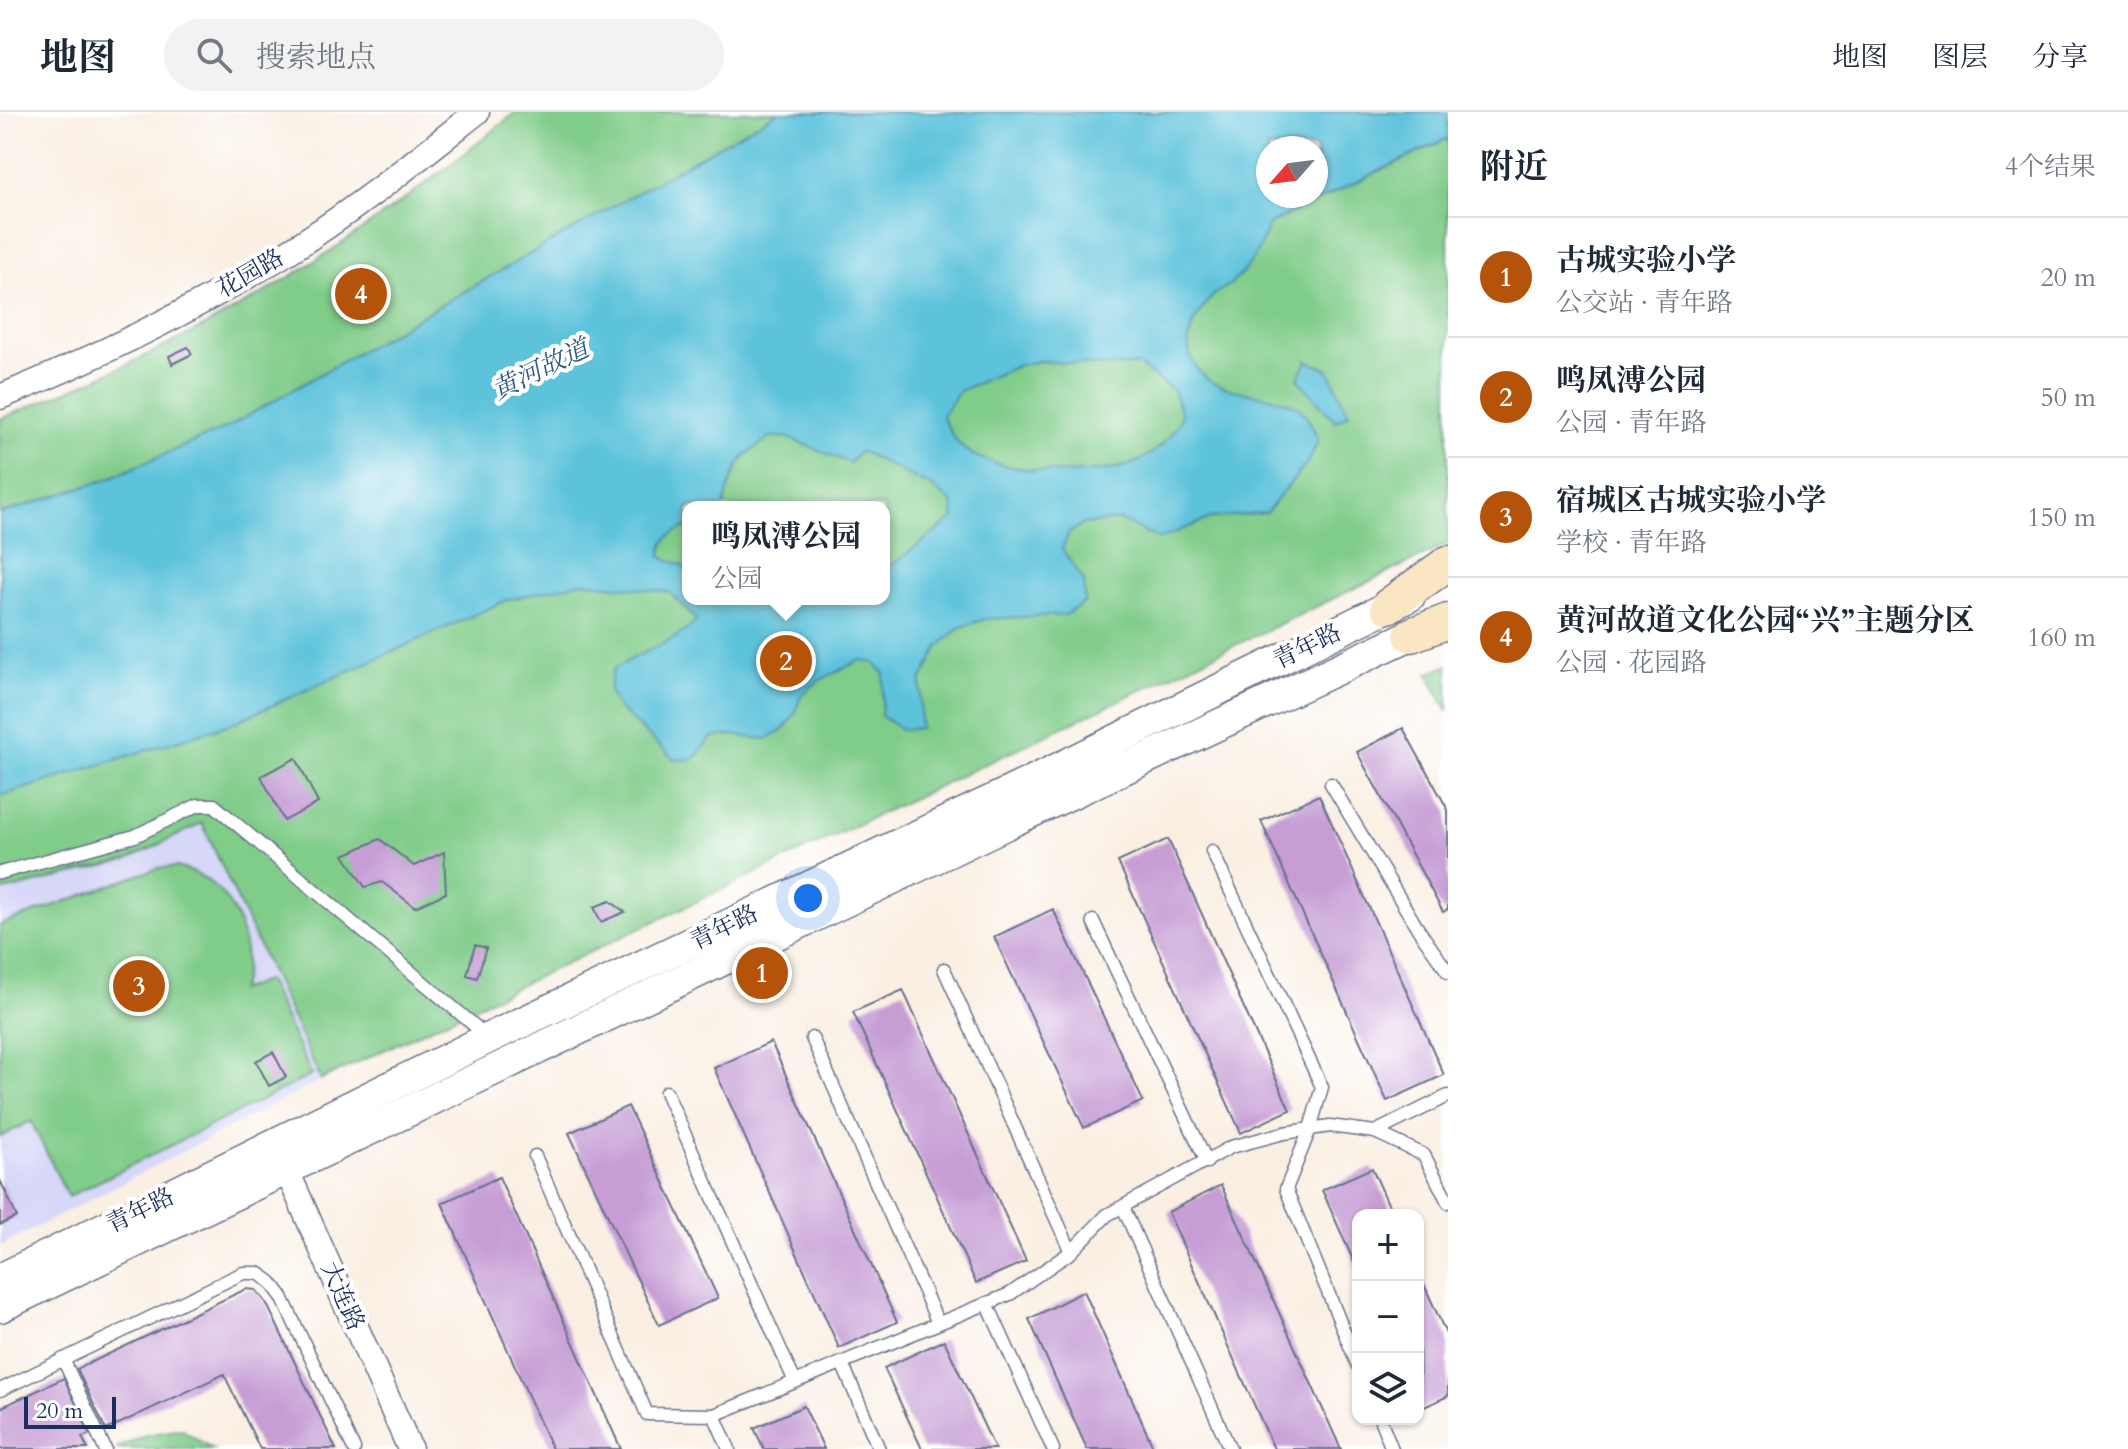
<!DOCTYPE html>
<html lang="zh">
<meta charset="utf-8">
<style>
body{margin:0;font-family:Cardo,"Noto Serif SC",serif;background:#f2f2f3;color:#1f2937}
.controls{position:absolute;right:24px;bottom:24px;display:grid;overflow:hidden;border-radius:16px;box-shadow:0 2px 6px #0004}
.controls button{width:72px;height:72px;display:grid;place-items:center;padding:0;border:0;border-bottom:2px solid #e0e1e3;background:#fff;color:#1f2937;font:40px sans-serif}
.compass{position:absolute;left:1256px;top:24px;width:72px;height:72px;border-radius:50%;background:#fff;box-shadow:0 2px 6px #0004;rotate:242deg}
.scale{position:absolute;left:24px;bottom:20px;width:92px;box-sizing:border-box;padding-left:8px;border:4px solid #1b2f5e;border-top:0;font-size:22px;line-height:28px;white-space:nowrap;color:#1b2f5e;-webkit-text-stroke:6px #fff;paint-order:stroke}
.you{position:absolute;left:808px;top:786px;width:28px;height:28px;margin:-20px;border:6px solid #fff;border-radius:50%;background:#1a73e8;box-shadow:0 0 0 12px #1a73e833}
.badge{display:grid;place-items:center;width:52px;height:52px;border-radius:50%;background:#b45309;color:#fff;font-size:26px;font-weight:700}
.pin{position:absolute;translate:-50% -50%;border:4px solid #fff;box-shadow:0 2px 8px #0006}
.popup{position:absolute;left:682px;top:389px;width:208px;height:104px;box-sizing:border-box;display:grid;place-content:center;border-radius:16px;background:#fff;filter:drop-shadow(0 2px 6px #0005);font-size:26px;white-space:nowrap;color:#747a83}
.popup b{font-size:30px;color:#1f2937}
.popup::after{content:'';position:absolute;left:50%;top:100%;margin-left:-16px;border:16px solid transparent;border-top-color:#fff}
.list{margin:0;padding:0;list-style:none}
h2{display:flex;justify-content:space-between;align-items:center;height:104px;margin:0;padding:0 32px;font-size:34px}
h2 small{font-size:26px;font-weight:400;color:#747a83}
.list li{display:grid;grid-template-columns:52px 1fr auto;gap:24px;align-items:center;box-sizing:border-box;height:120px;padding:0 32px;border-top:2px solid #e0e1e3}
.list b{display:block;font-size:30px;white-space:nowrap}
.list p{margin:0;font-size:26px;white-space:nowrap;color:#747a83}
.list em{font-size:26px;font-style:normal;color:#747a83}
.icon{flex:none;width:44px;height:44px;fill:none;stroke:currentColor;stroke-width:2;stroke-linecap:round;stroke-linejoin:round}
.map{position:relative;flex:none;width:1448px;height:1337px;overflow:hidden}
header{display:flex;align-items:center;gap:48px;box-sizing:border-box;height:112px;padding:0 40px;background:#fff;border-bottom:2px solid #e0e1e3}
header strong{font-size:38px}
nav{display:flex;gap:44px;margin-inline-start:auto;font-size:28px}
.search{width:560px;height:72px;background:#f2f2f3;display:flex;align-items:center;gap:20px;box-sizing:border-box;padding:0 28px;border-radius:44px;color:#747a83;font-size:30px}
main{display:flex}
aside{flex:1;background:#fff}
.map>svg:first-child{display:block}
.built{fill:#d7d7f8}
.green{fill:#80cc89;stroke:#4e7e74;stroke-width:2;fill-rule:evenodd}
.water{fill:#5dc3db;stroke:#3c799c;stroke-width:2;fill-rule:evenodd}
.building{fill:#c69dd5}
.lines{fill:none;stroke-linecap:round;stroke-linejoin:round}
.service-casing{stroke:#69728c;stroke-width:15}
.minor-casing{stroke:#69728c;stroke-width:27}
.tertiary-casing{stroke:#69728c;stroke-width:33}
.secondary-casing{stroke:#69728c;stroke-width:37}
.service{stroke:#fff;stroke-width:12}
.minor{stroke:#fff;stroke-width:24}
.tertiary{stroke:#fff;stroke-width:30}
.secondary{stroke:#fbe6c4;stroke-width:34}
.labels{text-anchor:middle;stroke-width:8;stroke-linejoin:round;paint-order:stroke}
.street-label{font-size:24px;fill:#1b2f5e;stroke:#fff}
.water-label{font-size:26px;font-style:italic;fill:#2f5b84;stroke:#fff}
</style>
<header>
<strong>地图</strong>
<div class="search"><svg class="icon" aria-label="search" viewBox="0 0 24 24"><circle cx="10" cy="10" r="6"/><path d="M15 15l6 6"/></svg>搜索地点</div>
<nav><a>地图</a><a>图层</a><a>分享</a></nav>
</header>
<main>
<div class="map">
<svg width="1448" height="1337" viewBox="0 0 1448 1337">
<rect width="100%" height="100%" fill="#fff"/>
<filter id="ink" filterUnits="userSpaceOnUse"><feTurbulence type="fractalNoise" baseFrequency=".0125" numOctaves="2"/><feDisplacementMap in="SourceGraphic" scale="16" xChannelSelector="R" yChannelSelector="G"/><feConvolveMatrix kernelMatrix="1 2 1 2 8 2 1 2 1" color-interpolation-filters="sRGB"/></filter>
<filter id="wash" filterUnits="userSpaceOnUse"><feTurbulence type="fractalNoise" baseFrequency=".006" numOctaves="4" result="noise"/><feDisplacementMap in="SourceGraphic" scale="32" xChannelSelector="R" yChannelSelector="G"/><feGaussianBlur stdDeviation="1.8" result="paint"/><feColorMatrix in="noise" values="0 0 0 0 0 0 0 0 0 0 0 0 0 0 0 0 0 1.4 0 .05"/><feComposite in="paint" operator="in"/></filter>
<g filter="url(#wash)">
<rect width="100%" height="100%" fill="#faefe2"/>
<polygon class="built" points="202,711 321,968 0,1134 0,780 128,748"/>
<g class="green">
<path d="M516,0h262l-550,315 -123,53 -105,34v-95c73,-30 147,-61 216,-99 107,-58 206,-130 300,-208z"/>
<path d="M1448,26v406l-1127,536 -119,-257 -74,37 -128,32v-96l233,-73 274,-123 251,-174 511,-202zM688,395h196v92h-196z"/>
<polygon points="1448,553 1448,600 1428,562"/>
<path d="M176,755c55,10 82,75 64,124l27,-11 45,95 -244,122 -37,-76 -31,16v-212l158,-57z"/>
<polygon points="181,1317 213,1337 116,1337 146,1323"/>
</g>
<g class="water">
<path d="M778,0h670v26l-179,86c-8,22 -17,41 -35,57 -5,6 -14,8 -20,14 -14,13 -31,40 -24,60 15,41 58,34 94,46 5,2 12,3 16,8 9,9 14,20 18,32l-9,20 -43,52 -55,5 -52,21 -39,-19 -37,4 -14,9 -7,16 22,32 1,21 -20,13 -80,4 -26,9 -20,18 -18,35 -1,47 -17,2 -22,-14 3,-43 -10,-10 -14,-3 -40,20 -19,15 -6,19 -11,15 -18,10 -37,-4 -18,3 -17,21 -19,1 -57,-52 -9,-17 4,-21c26,-19 62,-26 84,-50l-28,-28 -86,-10 -76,18 -274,123 -233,73v-282l105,-34 123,-53zM1316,36v48h-48v-48zM1040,249l67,5 31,-1 35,25 9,26c-10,20 -21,32 -41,44 -37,20 -139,15 -174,-9 -12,-9 -18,-21 -25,-35l17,-25 60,-26zM770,325h16l64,26 10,-12 71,35 21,17 2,15 -70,53v28h-196v-27l-6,-7 -21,-8c1,-20 10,-23 27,-31v-19h36c3,-16 10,-36 20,-50 6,-7 18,-12 26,-20z"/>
<polygon points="1307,249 1328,257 1349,302 1335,309 1298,267"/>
</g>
<g id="blocks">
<g class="building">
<polygon points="188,235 192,242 172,252 169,244"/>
<polygon points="1403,616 1448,698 1448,797 1443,800 1357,640"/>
<polygon points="296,646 318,691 284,709 261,664"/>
<polygon points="1319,683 1444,963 1387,989 1261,709"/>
<polygon points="380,727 414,754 444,740 446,781 415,795 382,770 365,775 344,743"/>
<polygon points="1168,727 1290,998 1241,1021 1118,750"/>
<polygon points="610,789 625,800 601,810 594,795"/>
<polygon points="1053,797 1143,989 1084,1016 994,825"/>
<polygon points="475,833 486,836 477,866 467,863"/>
<polygon points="903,878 1026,1149 976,1171 853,900"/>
<polygon points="771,930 897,1210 839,1236 714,956"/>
<polygon points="273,940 286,965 269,974 256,949"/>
<polygon points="628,994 718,1186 659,1213 569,1021"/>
<polygon points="1372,1056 1393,1103 1358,1103 1358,1159 1322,1078"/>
<polygon points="499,1065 621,1337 552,1337 442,1091"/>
<polygon points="0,1068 17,1105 0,1113"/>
<polygon points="1221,1073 1341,1337 1274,1337 1168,1100"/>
<polygon points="1418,1159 1448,1226 1448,1284 1420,1297"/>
<polygon points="246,1177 256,1178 266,1190 336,1337 260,1337 224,1262 106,1318 77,1257"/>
<polygon points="1084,1179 1154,1337 1087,1337 1029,1207"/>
<polygon points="944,1228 995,1337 922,1337 884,1256"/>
<polygon points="64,1266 90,1322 82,1325 88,1337 0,1337 0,1296"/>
<polygon points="804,1294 824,1337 764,1337 754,1316"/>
</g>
</g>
</g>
<g filter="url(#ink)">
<use href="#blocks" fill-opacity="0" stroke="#69728c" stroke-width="2"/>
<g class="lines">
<g class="service-casing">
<g id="service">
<polyline points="1331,672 1418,817 1448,860"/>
<polyline points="1212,739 1322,975 1310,1017 1286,1077 1358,1254"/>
<polyline points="0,761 135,724 198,693 214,693 489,926"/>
<polyline points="1093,809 1207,1050"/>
<polyline points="944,857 1071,1140"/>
<polyline points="812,926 938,1211"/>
<polyline points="666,980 795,1270"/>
<polyline points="1375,1020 1448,984"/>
<polyline points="535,1044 647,1302 714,1303 1010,1182 1071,1140 1107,1103 1231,1035 1284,1021 1330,1014 1375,1020 1424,1043 1448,1090"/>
<polyline points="1123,1095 1230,1337"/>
<polyline points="987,1191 1053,1337"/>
<polyline points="63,1247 105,1337"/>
<polyline points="842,1251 879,1337"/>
<polyline points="0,1278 243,1161 258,1161 271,1170 282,1185 354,1337"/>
<polyline points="714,1303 729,1337"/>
<polyline points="1380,1307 1392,1337"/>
</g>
</g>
<g class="minor-casing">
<g id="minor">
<path d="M0,285c96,-39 191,-86 280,-140 69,-42 134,-95 197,-145"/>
<polyline points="280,1043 410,1337"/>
</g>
</g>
<g class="tertiary-casing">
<g id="tertiary">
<polyline points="0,1167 489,926 1028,671 1410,484"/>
<polyline points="0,1195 1036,698 1432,513"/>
</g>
</g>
<g class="secondary-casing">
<g id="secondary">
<polyline points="1388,494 1448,451"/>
<polyline points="1411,523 1448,509"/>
</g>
</g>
<use href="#service" class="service"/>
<use href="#minor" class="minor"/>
<use href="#tertiary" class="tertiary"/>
<use href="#secondary" class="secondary"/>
</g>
</g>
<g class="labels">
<g class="street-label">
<text transform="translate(250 161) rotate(-30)" y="8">花园路</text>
<text transform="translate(1307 534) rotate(-26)" y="8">青年路</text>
<text transform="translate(724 815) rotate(-26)" y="8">青年路</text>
<text transform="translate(140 1098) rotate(-26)" y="8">青年路</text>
<text transform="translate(343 1184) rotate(66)" y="8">大连路</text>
</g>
<g class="water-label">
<text transform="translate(540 257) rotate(-26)" y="9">黄河故道</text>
</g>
</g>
</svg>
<div class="controls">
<button>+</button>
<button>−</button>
<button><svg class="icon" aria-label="layers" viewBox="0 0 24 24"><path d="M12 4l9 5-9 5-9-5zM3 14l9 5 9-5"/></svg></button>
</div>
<svg class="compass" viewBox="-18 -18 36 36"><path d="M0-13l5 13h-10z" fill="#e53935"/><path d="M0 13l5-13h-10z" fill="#747a83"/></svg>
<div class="scale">20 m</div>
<div class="you"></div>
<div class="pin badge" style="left:762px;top:861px">1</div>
<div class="pin badge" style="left:786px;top:549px">2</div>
<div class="popup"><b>鸣凤溥公园</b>公园</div>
<div class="pin badge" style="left:139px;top:874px">3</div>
<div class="pin badge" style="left:361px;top:182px">4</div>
</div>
<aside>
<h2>附近<small>4个结果</small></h2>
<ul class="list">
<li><span class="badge">1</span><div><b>古城实验小学</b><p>公交站 · 青年路</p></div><em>20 m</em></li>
<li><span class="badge">2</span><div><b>鸣凤溥公园</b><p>公园 · 青年路</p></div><em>50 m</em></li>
<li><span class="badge">3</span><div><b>宿城区古城实验小学</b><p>学校 · 青年路</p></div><em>150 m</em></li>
<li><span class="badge">4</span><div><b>黄河故道文化公园“兴”主题分区</b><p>公园 · 花园路</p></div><em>160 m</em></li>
</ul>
</aside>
</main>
